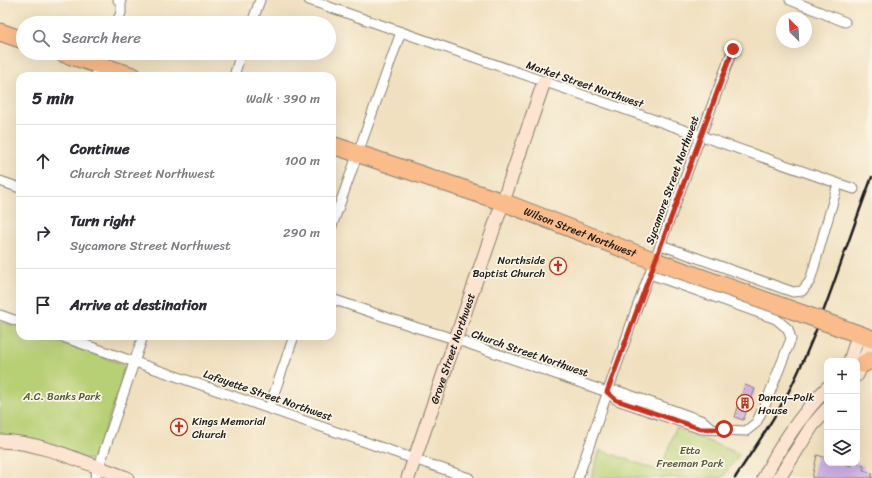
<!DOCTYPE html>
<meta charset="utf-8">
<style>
body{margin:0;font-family:Sriracha,sans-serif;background:#f7f7f7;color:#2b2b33}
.controls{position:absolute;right:12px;bottom:12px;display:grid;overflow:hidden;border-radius:8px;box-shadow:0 4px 16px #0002}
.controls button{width:36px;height:36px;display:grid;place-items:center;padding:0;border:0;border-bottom:1px solid #e1e1e2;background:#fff;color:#2b2b33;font:20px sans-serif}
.compass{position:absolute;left:776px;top:12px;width:36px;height:36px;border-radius:50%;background:#fff;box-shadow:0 4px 16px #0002;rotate:336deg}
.stop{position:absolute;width:12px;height:12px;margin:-9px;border:3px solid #c8321e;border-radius:50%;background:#fff}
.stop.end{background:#c8321e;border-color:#fff;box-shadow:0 1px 4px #0008}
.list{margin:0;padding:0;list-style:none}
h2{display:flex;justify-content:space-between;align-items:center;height:52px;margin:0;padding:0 16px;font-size:17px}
h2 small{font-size:13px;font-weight:400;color:#7c7c81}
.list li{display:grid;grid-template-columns:26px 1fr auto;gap:12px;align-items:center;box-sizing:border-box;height:72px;padding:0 16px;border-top:1px solid #e1e1e2}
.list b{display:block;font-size:15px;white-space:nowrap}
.list p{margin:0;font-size:13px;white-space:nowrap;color:#7c7c81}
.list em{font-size:13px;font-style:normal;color:#7c7c81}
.icon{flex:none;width:22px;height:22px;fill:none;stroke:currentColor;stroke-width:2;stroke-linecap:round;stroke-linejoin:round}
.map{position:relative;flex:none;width:872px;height:478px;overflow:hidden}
.search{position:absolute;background:#fff;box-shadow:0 4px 16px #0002;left:16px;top:16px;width:320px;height:44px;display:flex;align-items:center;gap:10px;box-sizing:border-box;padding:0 14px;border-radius:22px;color:#7c7c81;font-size:15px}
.panel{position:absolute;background:#fff;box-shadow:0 4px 16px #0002;left:16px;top:72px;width:320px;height:268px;border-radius:12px}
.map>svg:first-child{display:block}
.green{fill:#b7cf74;stroke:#6a7648}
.building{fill:#ceb0e5}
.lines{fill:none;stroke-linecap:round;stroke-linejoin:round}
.street-casing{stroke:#867e6e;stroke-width:11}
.secondary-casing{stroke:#867e6e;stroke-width:15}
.highway-casing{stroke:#867e6e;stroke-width:19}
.street{stroke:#fff;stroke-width:9}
.secondary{stroke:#fde4d0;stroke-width:13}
.highway{stroke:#f9bc8a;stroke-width:17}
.rail{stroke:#1c1c1c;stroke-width:2.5}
.highway-bridge-casing{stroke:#867e6e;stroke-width:19;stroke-linecap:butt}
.highway-bridge{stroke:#f9bc8a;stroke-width:17}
.route{stroke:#c8321e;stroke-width:5}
.labels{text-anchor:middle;stroke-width:3.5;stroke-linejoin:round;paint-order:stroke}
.street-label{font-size:11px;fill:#1c1c1c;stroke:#fcf5e5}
.poi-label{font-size:11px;fill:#1c1c1c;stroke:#fcf5e5;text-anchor:start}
.park-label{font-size:11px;fill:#525b3b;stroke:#fcf5e5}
</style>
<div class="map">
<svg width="872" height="478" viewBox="0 0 872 478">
<rect width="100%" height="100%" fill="#fcf5e5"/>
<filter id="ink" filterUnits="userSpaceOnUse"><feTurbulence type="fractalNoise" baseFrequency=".025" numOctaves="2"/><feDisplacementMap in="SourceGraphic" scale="8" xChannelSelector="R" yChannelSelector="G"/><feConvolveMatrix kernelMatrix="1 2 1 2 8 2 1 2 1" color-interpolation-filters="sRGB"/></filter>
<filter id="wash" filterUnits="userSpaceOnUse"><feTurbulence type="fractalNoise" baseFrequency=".012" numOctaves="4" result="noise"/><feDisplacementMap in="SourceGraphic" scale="16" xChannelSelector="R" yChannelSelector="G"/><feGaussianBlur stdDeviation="0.9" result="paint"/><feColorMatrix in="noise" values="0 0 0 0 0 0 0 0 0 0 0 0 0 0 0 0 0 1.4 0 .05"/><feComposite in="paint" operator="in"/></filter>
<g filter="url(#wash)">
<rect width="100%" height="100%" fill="#f0e0bf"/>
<g class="green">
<polygon points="0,321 20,328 20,336 43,336 124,364 126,369 96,456 90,460 0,436"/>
<polygon points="676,428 740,454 722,478 591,478 600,450 660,471"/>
</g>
<g id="blocks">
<g class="building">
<polygon points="745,385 755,389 743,420 735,417"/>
<polygon points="817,455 827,458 827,463 843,463 851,466 852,463 856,463 864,466 863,470 872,473 872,478 812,478"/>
</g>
</g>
</g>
<g filter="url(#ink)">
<use href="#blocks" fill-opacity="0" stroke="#867e6e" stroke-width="1"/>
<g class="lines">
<g class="street-casing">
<g id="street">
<polyline points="309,0 854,189"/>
<polyline points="790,0 845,22"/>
<polyline points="116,23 121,13 121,3 118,0"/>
<polyline points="252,23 260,0"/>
<polyline points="95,76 104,53"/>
<polyline points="234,76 241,53"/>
<polyline points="0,181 20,188"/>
<polyline points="332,226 401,32"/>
<polyline points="661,245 793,292 802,291 810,281 838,184"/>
<polyline points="332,299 418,328 455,339 607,392 617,400 701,429 746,431 756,423 765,405 791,339 788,329 776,319 650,274"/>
<polyline points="0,315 20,322"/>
<polyline points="60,336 469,478"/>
<polyline points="607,392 618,391 678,412 703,421 711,428"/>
<polyline points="269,408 294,336"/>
<polyline points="95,478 143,336"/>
<polyline points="578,478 636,310 733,49"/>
</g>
</g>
<g class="secondary-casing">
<g id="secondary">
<polyline points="850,361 857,339 865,337 871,344 857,375"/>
<path d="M0,441c43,1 87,23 127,37"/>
<path id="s1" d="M408,478l136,-396"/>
<path d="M764,478c16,-33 37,-63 63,-90"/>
<polyline points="779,478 812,426 827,409"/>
</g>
</g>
<g class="highway-casing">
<g id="highway">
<polyline points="0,32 23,40"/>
<polyline points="62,53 133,76"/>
<path id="s2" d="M332,145l171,57 152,59 148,53"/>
<polyline points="839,327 872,339"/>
<polyline points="863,364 872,359"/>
</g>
</g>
<use href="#street" class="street"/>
<use href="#secondary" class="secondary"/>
<use href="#highway" class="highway"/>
<path class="rail" d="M735,478c19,-30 40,-59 56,-91 33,-67 54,-140 81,-210"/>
<g class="highway-bridge-casing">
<polyline id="highway-bridge" points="803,314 839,327"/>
</g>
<use href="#highway-bridge" class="highway-bridge"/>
</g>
</g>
<g class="lines" filter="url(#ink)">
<polyline class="route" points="724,429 701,429 616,400 607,392 733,49"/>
</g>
<defs>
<g id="church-ring" transform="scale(0.9)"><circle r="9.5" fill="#fcf5e5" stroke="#c8321e" stroke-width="1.5"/><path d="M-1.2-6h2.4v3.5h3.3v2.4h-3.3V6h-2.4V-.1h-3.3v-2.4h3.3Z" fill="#c8321e"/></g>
<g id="building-ring" transform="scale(0.9)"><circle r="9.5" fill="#fcf5e5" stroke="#c8321e" stroke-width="1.5"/><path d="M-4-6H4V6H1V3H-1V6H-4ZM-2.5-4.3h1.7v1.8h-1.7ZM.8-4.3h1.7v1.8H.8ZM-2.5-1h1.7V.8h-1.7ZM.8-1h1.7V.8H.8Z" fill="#c8321e"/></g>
</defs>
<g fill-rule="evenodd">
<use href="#church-ring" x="558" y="266"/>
<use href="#building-ring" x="745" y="403"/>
<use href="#church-ring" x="179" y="427"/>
</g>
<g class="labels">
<g class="street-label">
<text transform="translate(585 84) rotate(19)" y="4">Market Street Northwest</text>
<text transform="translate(672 180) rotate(-70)" y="4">Sycamore Street Northwest</text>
<text dy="4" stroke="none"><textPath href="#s2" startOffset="263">Wilson Street Northwest</textPath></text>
<text dy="4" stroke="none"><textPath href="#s1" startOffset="137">Grove Street Northwest</textPath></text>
<text transform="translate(530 353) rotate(19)" y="4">Church Street Northwest</text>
<text transform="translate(268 395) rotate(19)" y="4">Lafayette Street Northwest</text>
</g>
<g class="poi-label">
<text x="545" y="264" text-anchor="end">Northside<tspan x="545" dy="13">Baptist Church</tspan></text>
<text x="758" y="401">Dancy–Polk<tspan x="758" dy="13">House</tspan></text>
<text x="192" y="425">Kings Memorial<tspan x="192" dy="13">Church</tspan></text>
</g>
<g class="park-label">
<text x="62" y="400">A.C. Banks Park</text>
<text x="690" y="454">Etta<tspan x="690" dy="13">Freeman Park</tspan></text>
</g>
</g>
</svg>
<div class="controls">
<button>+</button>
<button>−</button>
<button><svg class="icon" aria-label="layers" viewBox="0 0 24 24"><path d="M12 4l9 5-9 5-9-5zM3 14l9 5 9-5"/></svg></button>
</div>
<svg class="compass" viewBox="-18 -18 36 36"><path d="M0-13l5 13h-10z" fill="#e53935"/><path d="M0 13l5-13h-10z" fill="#7c7c81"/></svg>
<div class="stop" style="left:724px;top:429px"></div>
<div class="stop end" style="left:733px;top:49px"></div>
<div class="search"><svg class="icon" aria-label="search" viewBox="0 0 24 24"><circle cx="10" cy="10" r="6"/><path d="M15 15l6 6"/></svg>Search here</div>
<section class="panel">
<h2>5 min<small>Walk · 390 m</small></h2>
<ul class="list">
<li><svg class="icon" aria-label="ahead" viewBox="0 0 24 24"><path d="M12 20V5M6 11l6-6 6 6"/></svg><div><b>Continue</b><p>Church Street Northwest</p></div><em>100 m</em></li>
<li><svg class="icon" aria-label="right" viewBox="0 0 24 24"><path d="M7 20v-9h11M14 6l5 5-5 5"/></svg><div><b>Turn right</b><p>Sycamore Street Northwest</p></div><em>290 m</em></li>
<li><svg class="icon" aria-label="arrive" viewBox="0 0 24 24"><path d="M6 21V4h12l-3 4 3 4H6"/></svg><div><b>Arrive at destination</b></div></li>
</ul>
</section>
</div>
